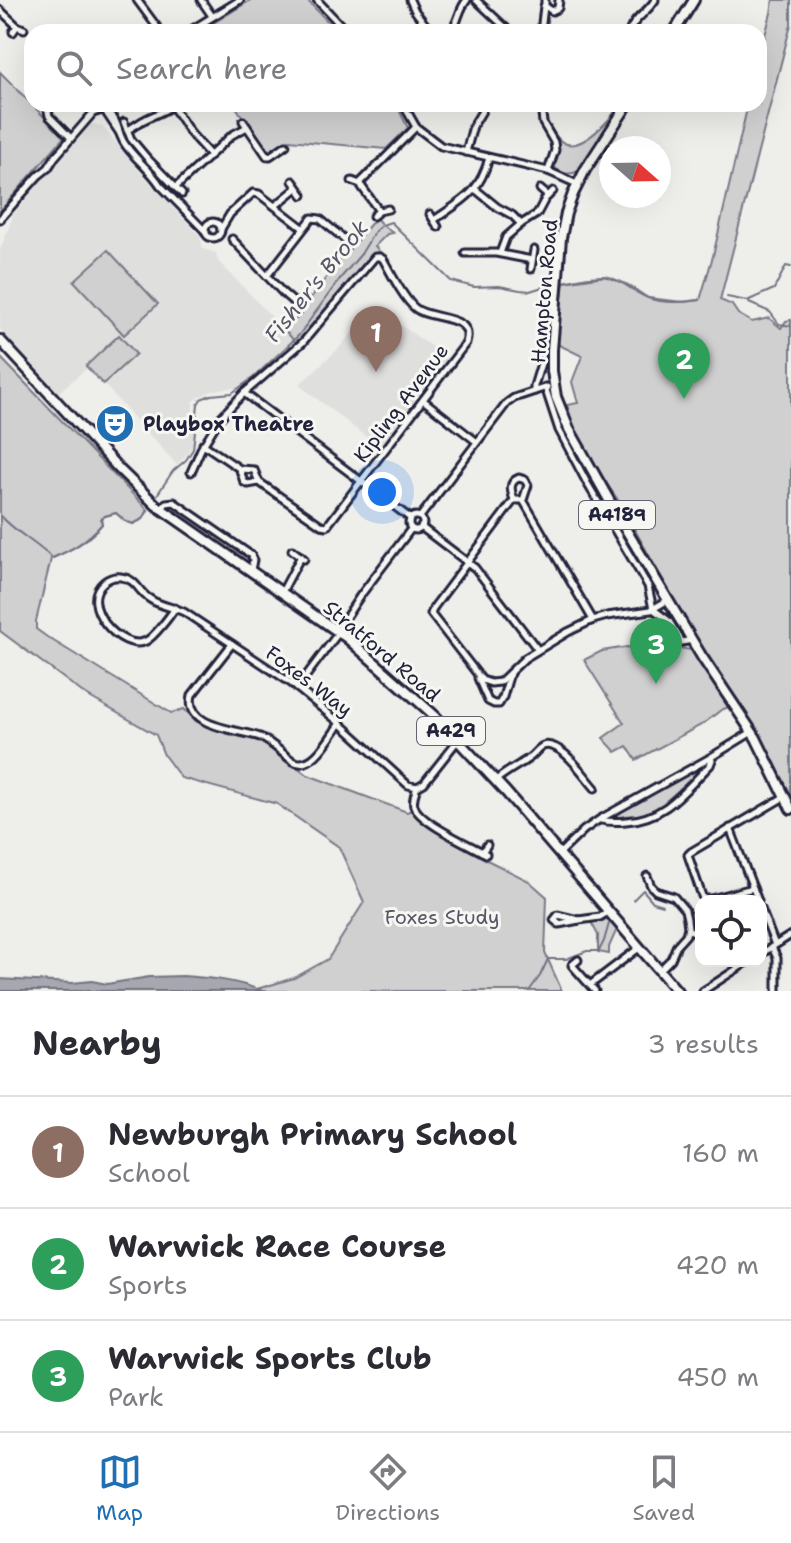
<!DOCTYPE html>
<style>
body{margin:0;font-family:"Shantell Sans",sans-serif;background:#f2f2f3;color:#2b2b33}
.controls{position:absolute;right:24px;bottom:24px;display:grid;overflow:hidden;border-radius:16px;box-shadow:0 8px 32px #0002}
.controls button{width:72px;height:72px;display:grid;place-items:center;padding:0;border:0;border-bottom:2px solid #e1e1e2;background:#fff;color:#2b2b33;font:40px sans-serif}
.compass{position:absolute;left:599px;top:136px;width:72px;height:72px;border-radius:50%;background:#fff;box-shadow:0 8px 32px #0002;rotate:110deg}
.you{position:absolute;left:382px;top:492px;width:28px;height:28px;margin:-20px;border:6px solid #fff;border-radius:50%;background:#1a73e8;box-shadow:0 0 0 12px #1a73e833}
.badge{display:grid;place-items:center;width:52px;height:52px;border-radius:50%;background:#1f6fb2;color:#fff;font-size:26px;font-weight:700}
.pin{position:absolute;translate:-50% -66px;filter:drop-shadow(0 2px 4px #0008)}
.pin::after{content:'';position:absolute;top:42px;width:28px;height:24px;background:inherit;clip-path:polygon(0 0,100% 0,50% 100%)}
.list{margin:0;padding:0;list-style:none}
h2{display:flex;justify-content:space-between;align-items:center;height:104px;margin:0;padding:0 32px;font-size:34px}
h2 small{font-size:26px;font-weight:400;color:#7c7c81}
.list li{display:grid;grid-template-columns:52px 1fr auto;gap:24px;align-items:center;box-sizing:border-box;height:112px;padding:0 32px;border-top:2px solid #e1e1e2}
.list b{display:block;font-size:30px;white-space:nowrap}
.list p{margin:0;font-size:26px;white-space:nowrap;color:#7c7c81}
.list em{font-size:26px;font-style:normal;color:#7c7c81}
.icon{flex:none;width:44px;height:44px;fill:none;stroke:currentColor;stroke-width:2;stroke-linecap:round;stroke-linejoin:round}
.map{position:relative;flex:none;width:791px;height:991px;overflow:hidden}
.search{position:absolute;background:#fff;box-shadow:0 8px 32px #0002;left:24px;right:24px;top:24px;height:88px;display:flex;align-items:center;gap:20px;box-sizing:border-box;padding:0 28px;border-radius:24px;color:#7c7c81;font-size:30px}
.sheet{height:440px;background:#fff}
nav{display:flex;justify-content:space-around;align-items:center;box-sizing:border-box;height:112px;border-top:2px solid #e1e1e2;background:#fff;font-size:22px;color:#7c7c81}
nav a{display:grid;justify-items:center;gap:4px}
nav .on{color:#1f6fb2}
.map>svg:first-child{display:block}
.built{fill:#dfdfde}
.green{fill:#d0d0d1;stroke:#797986;stroke-width:2}
.water{fill:#a7a7af;stroke:#727281;stroke-width:2}
.lines{fill:none;stroke-linecap:round;stroke-linejoin:round}
.stream{stroke:#727281;stroke-width:2}
.minor-casing{stroke:#22223b;stroke-width:11}
.primary-casing{stroke:#22223b;stroke-width:14}
.minor{stroke:#f6f6f2;stroke-width:5}
.primary{stroke:#f6f6f2;stroke-width:8}
.labels{text-anchor:middle;stroke-width:6;stroke-linejoin:round;paint-order:stroke}
.shield{fill:#f6f6f2;stroke:#626272;stroke-width:2}
.shield-label{font-size:18px;font-weight:bold;fill:#22223b}
.street-label{font-size:20px;fill:#22223b;stroke:#f6f6f2}
.poi-label{font-size:20px;font-weight:bold;fill:#22223b;stroke:#f6f6f2;text-anchor:start}
.park-label{font-size:20px;fill:#565668;stroke:#f6f6f2}
.water-label{font-size:22px;font-style:italic;fill:#575769;stroke:#f6f6f2}
</style>
<div class="map">
<svg width="791" height="991" viewBox="0 0 791 991">
<rect width="100%" height="100%" fill="#eeeeeb"/>
<filter id="ink" filterUnits="userSpaceOnUse"><feTurbulence type="fractalNoise" baseFrequency=".0125" numOctaves="2"/><feDisplacementMap in="SourceGraphic" scale="16" xChannelSelector="R" yChannelSelector="G"/><feConvolveMatrix kernelMatrix="1 2 1 2 8 2 1 2 1" color-interpolation-filters="sRGB"/></filter>
<g filter="url(#ink)">
<g class="built">
<polygon points="91,124 102,126 134,165 200,236 203,249 216,253 218,261 294,340 239,394 233,388 214,390 199,397 193,402 193,444 187,454 177,465 88,367 58,393 0,329 0,250 14,213"/>
<polygon points="375,307 449,359 382,449 299,385 338,349"/>
</g>
<g class="green">
<polygon points="251,0 307,0 338,32 199,32"/>
<polygon points="773,0 791,0 791,24 720,300 732,305 738,314 752,322 769,318 781,328 786,321 791,320 791,801 767,750 694,635 618,500 594,465 577,436 567,405 578,403 572,382 582,356 557,344 564,282 605,276 628,285 648,298 683,302 700,300 713,256 748,104 759,104 759,58 771,13"/>
<polygon points="0,72 64,137 0,211"/>
<polygon points="234,104 396,104 408,128 386,149 289,140 271,152 266,152"/>
<path d="M620,104h5l-47,67c-8,5 -15,2 -22,-2l-2,-6 3,-17 -6,-18c3,5 7,12 13,15 18,9 48,-25 56,-39z"/>
<polygon points="376,218 382,225 393,233 387,234 375,246 379,251 372,256 297,344 281,326 291,314 295,317 299,314 343,255"/>
<polygon points="108,250 158,304 124,335 74,281"/>
<polygon points="119,335 136,354 103,384 86,366"/>
<path d="M0,357l148,153 -5,9 -10,5 -8,-3 -9,-8 -11,3 -4,3 1,5c-15,17 -31,26 -51,35l-15,62v8l11,8 124,76 13,-4 12,12 57,17 14,7 41,30 99,37 5,-2 6,8 69,42 42,21 18,16 -2,56 17,38h-300l-5,-2 37,-11 34,-19 36,-57 -25,-55 -62,-43 -96,-26 -17,-23 -8,-20 -70,-40 -86,-64z"/>
<polygon points="627,647 649,651 679,648 691,650 729,707 721,710 703,724 636,760 627,746 616,752 603,738 624,723 584,660 602,651"/>
<polygon points="705,764 708,765 685,789 682,787 665,802 668,805 640,819 639,815 625,816 624,819 611,819 611,816"/>
<polygon points="608,917 617,929 609,947 609,954 598,952 598,935 591,922 601,920"/>
</g>
<path class="water" d="M183,976c28,2 53,4 79,15h-262v-12l72,4 20,-2 15,3 42,-7z"/>
<g class="lines">
<g class="stream">
<path d="M564,282c12,-3 25,-6 38,-6 20,2 31,17 46,22 16,6 36,4 52,2"/>
<polyline points="727,297 747,301 774,289 786,266 791,267"/>
<polyline points="749,303 770,312 779,324 791,326"/>
<polyline points="157,495 173,471 186,460 193,449 198,404 201,399 211,395 232,393 254,377 283,350 299,335 339,280 361,254 375,231 382,225 391,222 393,224 451,281 474,287 499,286 520,290 530,291 552,284"/>
<path d="M0,515c15,17 35,27 52,43 20,-8 36,-17 50,-34l-1,-5 4,-3 11,-3 9,8 8,3 10,-5 5,-9"/>
<polyline points="633,900 643,890 653,902 662,905"/>
<polyline points="529,991 540,976 548,959 566,959 587,951 599,951 604,941 610,920"/>
</g>
<g class="minor-casing">
<g id="minor">
<polyline points="137,0 157,27"/>
<polyline points="201,0 212,16"/>
<polyline points="317,0 347,32"/>
<polyline points="410,0 415,11 431,32"/>
<polyline points="476,0 506,28 508,32"/>
<polyline points="545,0 545,6 552,11 558,8 559,0"/>
<polyline points="0,10 17,26"/>
<polyline points="90,30 91,32"/>
<polyline points="13,32 17,26 24,29"/>
<polyline points="188,32 240,0"/>
<path d="M449,32c11,-9 8,-21 18,-32"/>
<polyline points="541,32 544,6"/>
<path d="M629,32c5,-14 18,-19 26,-32"/>
<polyline points="54,104 48,111 49,116 71,138"/>
<polyline points="171,104 191,134 210,155"/>
<polyline points="403,104 416,127 441,146 548,171 577,184"/>
<polyline points="541,104 543,123 554,142 555,150 548,171"/>
<polyline points="614,104 616,105"/>
<polyline points="107,114 119,132"/>
<polyline points="243,121 267,156 270,156 286,145"/>
<polyline points="124,122 131,139 147,158"/>
<path d="M127,130c8,-3 12,-8 19,-11 10,-5 17,-7 26,-13"/>
<polyline points="466,152 473,126 482,111 479,104"/>
<polyline points="148,159 182,194"/>
<polyline points="293,181 303,195"/>
<polyline points="352,181 360,184"/>
<polyline points="176,187 232,135 247,127"/>
<polyline points="475,189 497,207 512,215 521,224"/>
<polyline points="540,189 548,196"/>
<polyline points="275,206 297,188"/>
<polyline points="379,211 362,187 361,182 416,127"/>
<polyline points="430,214 438,227"/>
<polyline points="373,216 379,211 388,209"/>
<path d="M0,219l38,-43 10,-8 7,-11 38,-44 9,-3c18,8 13,16 21,31 9,16 27,28 37,44l46,47"/>
<path d="M434,220c29,-20 45,-26 55,-62"/>
<circle cx="213" cy="230" r="8"/>
<polyline points="221,229 230,214 253,193 259,194 303,228"/>
<polyline points="232,239 283,293 299,307"/>
<polyline points="344,249 354,236"/>
<polyline points="465,253 496,253 532,260"/>
<polyline points="500,253 506,237 521,224 537,214 545,199 553,191"/>
<polyline points="531,269 534,250"/>
<polyline points="267,276 312,218 320,219 349,243"/>
<polyline points="295,314 305,300"/>
<polyline points="545,387 559,430 587,483 648,586 653,609 669,621 682,642 692,640"/>
<polyline points="534,391 534,386 542,360 545,308 549,302 555,298"/>
<polyline points="244,393 410,518"/>
<polyline points="423,400 477,442"/>
<polyline points="240,470 244,482 248,484 259,482"/>
<path d="M191,472l10,-23 19,-31 24,-25 59,-51 72,-85h5l3,2c8,14 20,39 32,49 15,13 60,5 51,35l-139,183 -6,-1 -62,-43 -5,-12 -14,-1 -37,-25"/>
<path d="M519,478l6,2 3,5 -5,15h-9c-3,-9 -6,-18 5,-22z"/>
<polyline points="514,500 434,607 431,614 482,680 491,683 500,682 525,658 568,632 593,620 607,616 651,610 668,600"/>
<polyline points="523,500 593,620"/>
<polyline points="162,509 166,503 174,502 251,555 253,560 251,570"/>
<circle cx="416" cy="523" r="7"/>
<polyline points="420,517 507,403 514,398 547,387"/>
<polyline points="421,527 475,568 538,650"/>
<polyline points="292,550 304,559"/>
<polyline points="282,592 301,556"/>
<path d="M175,608c-5,8 -21,29 -29,33 -24,12 -69,-37 -42,-59 5,-4 11,-6 17,-5 16,2 17,15 29,22 8,6 20,8 29,11l5,2 107,71 49,40 68,62 9,2"/>
<polyline points="337,631 360,596 411,529"/>
<path d="M232,644l-40,51c-8,33 46,34 68,42 13,6 21,16 33,24 19,11 37,-24 47,-38"/>
<polyline points="478,678 488,701 494,704 499,704 503,697 510,673"/>
<polyline points="297,688 339,632"/>
<path d="M458,740l-34,43 -7,4c-2,6 -5,12 -3,19 6,17 56,39 72,48"/>
<path d="M496,780c10,-8 21,-14 32,-21 6,-4 9,-10 15,-13 18,-6 41,30 52,42"/>
<path d="M601,820c8,2 16,2 25,1 39,-2 58,-30 84,-56l2,-5 -2,-2"/>
<polyline points="730,828 758,901"/>
<polyline points="482,852 487,845"/>
<polyline points="560,853 584,830 600,819 708,759 752,732"/>
<polyline points="647,876 651,886 656,891 674,897 685,910 687,919 688,927 686,935 677,945 671,959 659,971"/>
<polyline points="753,888 711,899 703,899 688,855 691,852 784,797"/>
<polyline points="761,909 775,945"/>
<polygon points="558,915 579,920 559,924 554,920"/>
<polyline points="579,920 600,917 608,912"/>
<polyline points="688,930 696,932 701,938"/>
<polyline points="772,947 777,958 777,991"/>
<polyline points="761,954 791,935"/>
<polyline points="578,960 572,965 595,991"/>
<polyline points="590,985 639,948"/>
<polyline points="703,991 749,961"/>
</g>
</g>
<g class="primary-casing">
<g id="primary">
<polyline points="674,32 694,0"/>
<polyline points="628,104 585,170 573,194 566,213 561,238 552,350 552,371 556,397 569,429 622,523 702,657 756,738 791,809"/>
<polyline points="0,340 120,470 156,505 347,638 435,716 506,792 677,991"/>
</g>
</g>
<use href="#minor" class="minor"/>
<use href="#primary" class="primary"/>
</g>
</g>
<defs>
<g id="theatre-disc" transform="scale(2)"><circle r="9.5" fill="#1f6fb2" stroke="#f6f6f2"/><path d="M-5-5.5Q0-4 5-5.5V0Q5 5 0 6Q-5 5-5 0ZM-3.3-2.5H-1v1.5H-3.3ZM1-2.5H3.3v1.5H1ZM-2.8 1Q0 5.5 2.8 1Z" fill="#fff"/></g>
</defs>
<g fill-rule="evenodd">
<use href="#theatre-disc" x="115" y="424"/>
</g>
<g class="labels">
<g class="shield">
<rect x="579" y="501" width="76" height="28" rx="6"/>
<rect x="417" y="717" width="68" height="28" rx="6"/>
</g>
<g class="shield-label">
<text x="617" y="521">A4189</text>
<text x="451" y="737">A429</text>
</g>
<g class="street-label">
<text transform="translate(544 291) rotate(-85)" y="7">Hampton Road</text>
<text transform="translate(401 403) rotate(-53)" y="7">Kipling Avenue</text>
<text transform="translate(382 651) rotate(40)" y="7">Stratford Road</text>
<text transform="translate(309 681) rotate(37)" y="7">Foxes Way</text>
</g>
<g class="poi-label">
<text x="143" y="431">Playbox Theatre</text>
</g>
<g class="park-label">
<text x="442" y="924">Foxes Study</text>
</g>
<g class="water-label">
<text transform="translate(316 281) rotate(-51)" y="8">Fisher's Brook</text>
</g>
</g>
</svg>
<div class="controls">
<button><svg class="icon" aria-label="locate" viewBox="0 0 24 24"><circle cx="12" cy="12" r="6"/><path d="M12 2v4M12 18v4M2 12h4M18 12h4"/></svg></button>
</div>
<svg class="compass" viewBox="-18 -18 36 36"><path d="M0-13l5 13h-10z" fill="#e53935"/><path d="M0 13l5-13h-10z" fill="#7c7c81"/></svg>
<div class="you"></div>
<div class="pin badge" style="left:376px;top:372px;background:#8d6e63">1</div>
<div class="pin badge" style="left:684px;top:399px;background:#2e9e5b">2</div>
<div class="pin badge" style="left:656px;top:684px;background:#2e9e5b">3</div>
<div class="search"><svg class="icon" aria-label="search" viewBox="0 0 24 24"><circle cx="10" cy="10" r="6"/><path d="M15 15l6 6"/></svg>Search here</div>
</div>
<section class="sheet">
<h2>Nearby<small>3 results</small></h2>
<ul class="list">
<li><span class="badge" style="background:#8d6e63">1</span><div><b>Newburgh Primary School</b><p>School</p></div><em>160 m</em></li>
<li><span class="badge" style="background:#2e9e5b">2</span><div><b>Warwick Race Course</b><p>Sports</p></div><em>420 m</em></li>
<li><span class="badge" style="background:#2e9e5b">3</span><div><b>Warwick Sports Club</b><p>Park</p></div><em>450 m</em></li>
</ul>
</section>
<nav>
<a class="on"><svg class="icon" aria-label="map" viewBox="0 0 24 24"><path d="M3 6l6-2 6 2 6-2v14l-6 2-6-2-6 2zM9 4v14M15 6v14"/></svg>Map</a>
<a><svg class="icon" aria-label="directions" viewBox="0 0 24 24"><path d="M12 3l9 9-9 9-9-9zM9 14v-3h6M13 9l2 2-2 2"/></svg>Directions</a>
<a><svg class="icon" aria-label="saved" viewBox="0 0 24 24"><path d="M7 4h10v16l-5-4-5 4z"/></svg>Saved</a>
</nav>
